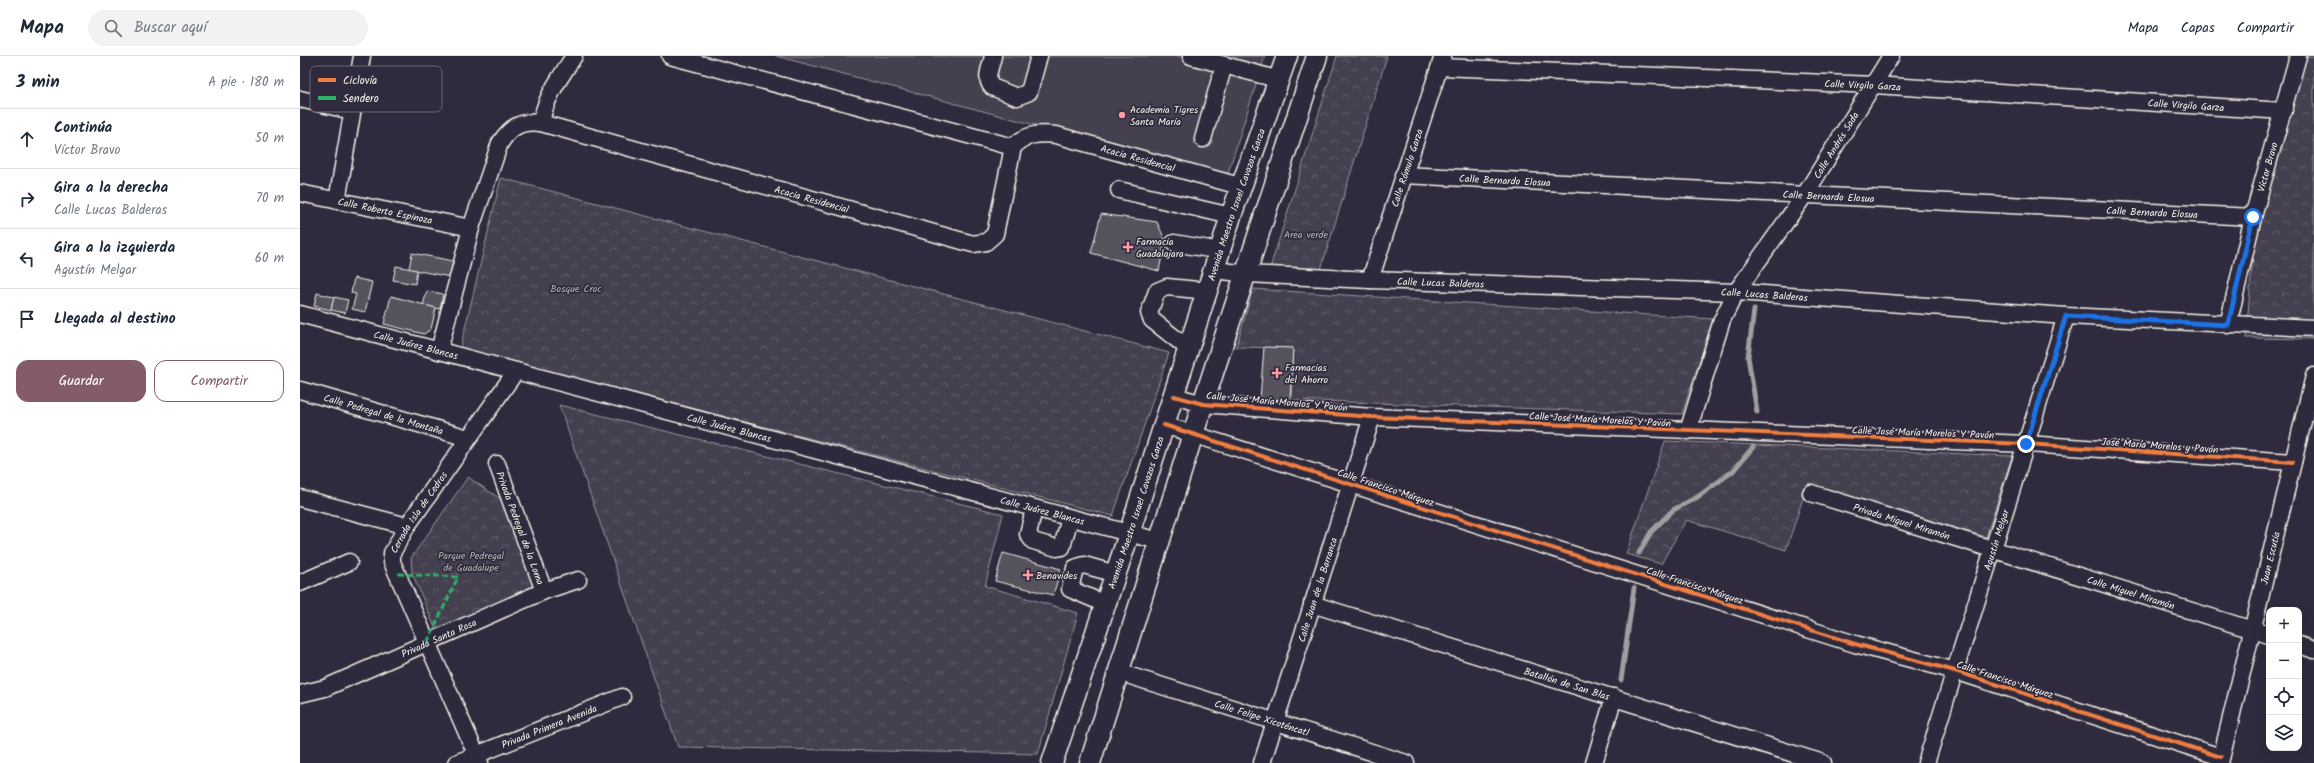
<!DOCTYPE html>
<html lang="es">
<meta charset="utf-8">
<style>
body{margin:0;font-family:Kalam,sans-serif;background:#f2f2f3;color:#1f2937}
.controls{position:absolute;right:12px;bottom:12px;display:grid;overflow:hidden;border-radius:8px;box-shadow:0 4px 16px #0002}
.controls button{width:36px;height:36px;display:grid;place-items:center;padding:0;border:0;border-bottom:1px solid #e0e1e3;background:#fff;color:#1f2937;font:20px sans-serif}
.stop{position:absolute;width:12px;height:12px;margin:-9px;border:3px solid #1a73e8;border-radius:50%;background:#fff}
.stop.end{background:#1a73e8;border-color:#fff;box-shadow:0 1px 4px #0008}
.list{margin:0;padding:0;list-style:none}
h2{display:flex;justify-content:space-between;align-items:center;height:52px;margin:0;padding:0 16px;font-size:17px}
h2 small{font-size:13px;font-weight:400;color:#747a83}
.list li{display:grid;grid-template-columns:26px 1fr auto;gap:12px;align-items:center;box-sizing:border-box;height:60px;padding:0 16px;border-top:1px solid #e0e1e3}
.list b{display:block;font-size:15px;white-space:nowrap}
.list p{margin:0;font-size:13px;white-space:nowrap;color:#747a83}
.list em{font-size:13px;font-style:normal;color:#747a83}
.actions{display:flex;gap:8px;padding:12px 16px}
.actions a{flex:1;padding:9px 0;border:1px solid #845c67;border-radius:12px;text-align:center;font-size:14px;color:#845c67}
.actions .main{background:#845c67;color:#fff}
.icon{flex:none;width:22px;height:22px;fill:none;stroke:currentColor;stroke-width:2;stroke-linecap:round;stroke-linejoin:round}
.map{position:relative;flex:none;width:2014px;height:707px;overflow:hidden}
header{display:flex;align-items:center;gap:24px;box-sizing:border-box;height:56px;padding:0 20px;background:#fff;border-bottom:1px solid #e0e1e3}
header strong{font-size:19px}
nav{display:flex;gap:22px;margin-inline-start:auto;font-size:14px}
.search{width:280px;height:36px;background:#f2f2f3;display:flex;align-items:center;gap:10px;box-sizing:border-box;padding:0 14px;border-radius:22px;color:#747a83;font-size:15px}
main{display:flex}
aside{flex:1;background:#fff}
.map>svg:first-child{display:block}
.grass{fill:url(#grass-tufts);stroke:#9c989c}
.forest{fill:url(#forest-crowns);stroke:#9c989c}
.pitch{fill:#454050;stroke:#9c989c}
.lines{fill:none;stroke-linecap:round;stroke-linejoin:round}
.stream{stroke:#a19ea0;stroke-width:5}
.building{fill:#56525f;stroke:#f4f1e8}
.minor-casing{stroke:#f4f1e8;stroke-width:19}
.major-casing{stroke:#f4f1e8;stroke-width:23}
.minor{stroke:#2f2a3d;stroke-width:16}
.major{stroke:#2f2a3d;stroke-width:20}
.quiet{stroke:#2db169;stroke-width:3;stroke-dasharray:6 3;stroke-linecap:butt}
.cycleway-casing{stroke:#2f2a3d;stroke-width:6}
.cycleway{stroke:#f27e40;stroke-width:4}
.route{stroke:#1a73e8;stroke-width:5}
.poi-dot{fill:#ff9aa2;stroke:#2f2a3d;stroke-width:1.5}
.labels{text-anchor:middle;stroke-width:3.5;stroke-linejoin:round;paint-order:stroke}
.street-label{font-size:10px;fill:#f4f1e8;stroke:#2f2a3d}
.poi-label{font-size:10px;fill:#f4f1e8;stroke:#2f2a3d;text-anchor:start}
.park-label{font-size:10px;fill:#b7b3b3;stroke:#2f2a3d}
.key{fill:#2f2a3d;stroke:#6a6670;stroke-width:1}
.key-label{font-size:11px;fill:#f4f1e8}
</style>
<header>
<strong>Mapa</strong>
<div class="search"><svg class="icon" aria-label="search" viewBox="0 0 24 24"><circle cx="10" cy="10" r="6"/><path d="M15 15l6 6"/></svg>Buscar aquí</div>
<nav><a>Mapa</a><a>Capas</a><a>Compartir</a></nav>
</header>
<main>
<aside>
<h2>3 min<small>A pie · 180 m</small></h2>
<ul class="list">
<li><svg class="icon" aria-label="ahead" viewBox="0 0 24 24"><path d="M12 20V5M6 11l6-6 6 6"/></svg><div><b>Continúa</b><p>Víctor Bravo</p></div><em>50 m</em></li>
<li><svg class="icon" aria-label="right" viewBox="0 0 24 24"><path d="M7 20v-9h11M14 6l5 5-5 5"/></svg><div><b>Gira a la derecha</b><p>Calle Lucas Balderas</p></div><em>70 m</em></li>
<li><svg class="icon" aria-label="left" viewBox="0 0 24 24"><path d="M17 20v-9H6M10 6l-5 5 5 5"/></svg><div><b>Gira a la izquierda</b><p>Agustín Melgar</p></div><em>60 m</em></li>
<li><svg class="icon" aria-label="arrive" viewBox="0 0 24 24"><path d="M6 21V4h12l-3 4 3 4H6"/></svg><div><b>Llegada al destino</b></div></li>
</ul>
<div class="actions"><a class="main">Guardar</a><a>Compartir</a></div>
</aside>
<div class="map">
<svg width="2014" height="707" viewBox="0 0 2014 707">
<defs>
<pattern id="grass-tufts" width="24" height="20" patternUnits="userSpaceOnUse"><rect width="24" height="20" fill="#454050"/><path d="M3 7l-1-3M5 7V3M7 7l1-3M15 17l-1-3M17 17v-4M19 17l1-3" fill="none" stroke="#605c69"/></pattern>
<pattern id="forest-crowns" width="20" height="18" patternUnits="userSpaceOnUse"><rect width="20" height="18" fill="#454050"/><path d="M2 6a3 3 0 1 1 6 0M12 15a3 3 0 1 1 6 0" fill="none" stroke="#605c69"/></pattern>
</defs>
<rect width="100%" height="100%" fill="#2f2a3d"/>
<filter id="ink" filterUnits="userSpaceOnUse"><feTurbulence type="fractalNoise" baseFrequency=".025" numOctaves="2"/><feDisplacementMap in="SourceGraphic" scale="8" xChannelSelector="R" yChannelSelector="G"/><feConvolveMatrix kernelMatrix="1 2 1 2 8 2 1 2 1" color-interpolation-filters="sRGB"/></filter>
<g filter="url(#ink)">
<g class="grass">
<polygon points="953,233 1413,263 1382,358 991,344 993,292 936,291"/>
<polygon points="259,349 703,458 685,530 778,557 738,698 378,691"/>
</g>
<g class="forest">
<polygon points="1037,0 1087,0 1021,213 970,212"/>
<polygon points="1999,0 2014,0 2014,283 1946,282 1956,161"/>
<polygon points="201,122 869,297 813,460 160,293"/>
<polygon points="1365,385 1712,400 1686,481 1508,427 1486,494 1386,464 1361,508 1326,498"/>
<polygon points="168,421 202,444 235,532 136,574 112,517 111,502"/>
</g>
<polygon class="pitch" points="476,0 965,0 927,120"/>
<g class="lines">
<g class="stream">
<polyline points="1454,254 1448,301 1457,356"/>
<polyline points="1339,497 1351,476 1373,454 1399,440 1433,415 1453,391"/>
<polyline points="1321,624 1334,532"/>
</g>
</g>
<g class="building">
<polygon points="801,158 857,166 865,184 859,215 791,197"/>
<polygon points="112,197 153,205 150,221 109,213"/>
<polygon points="96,210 117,214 115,228 93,224"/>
<polygon points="54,222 72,226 65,256 52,253 56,238 51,237"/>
<polygon points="127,235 143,238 140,253 123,249"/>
<polygon points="17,237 34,241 31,254 14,250"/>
<polygon points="91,240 136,252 131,273 124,278 84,268"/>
<polygon points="34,241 48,244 45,257 31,254"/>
<polygon points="964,291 993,292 990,344 960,343"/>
<polygon points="703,497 761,513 753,539 695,525"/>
</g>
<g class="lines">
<g class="minor-casing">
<g id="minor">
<polyline points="370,0 713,91"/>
<path d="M693,0c-2,11 -9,22 -1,31l25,10 12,-5 10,-36"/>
<polyline points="891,0 980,24"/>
<path id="s1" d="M1141,11l433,18 410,26"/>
<polyline points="0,43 52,55"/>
<path d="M241,67c5,-28 18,-43 33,-67"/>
<polyline points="903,83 924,9"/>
<path id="s2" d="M1103,119l850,42"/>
<polyline points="819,134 931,160"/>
<path id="s3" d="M0,137l171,35"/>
<polyline points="37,145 62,0"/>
<polyline points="874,187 921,195"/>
<path id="s4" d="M915,214l32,4 123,6 366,12 330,24 248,12"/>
<path id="s5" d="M1070,224l73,-224"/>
<path id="s6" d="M0,258l859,227"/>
<path id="s7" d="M1928,269l25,-108 45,-161"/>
<polyline points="889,293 852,264 849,257 857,235 867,231 908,235"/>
<path id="s8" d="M139,295l32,-123 29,-85c11,-17 21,-22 41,-20l432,121 13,-2 9,-8 18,-87c13,-13 25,-14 43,-12l187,52"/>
<path id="s9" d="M0,334l168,48"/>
<polyline points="874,340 903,348 1072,361 1726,388 1993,406"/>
<polyline points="864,369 1555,588 1655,615 1921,701"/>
<path id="s10" d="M1388,375l34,-111 14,-28 68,-96 87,-140"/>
<path id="s11" d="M197,408l47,127"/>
<path id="s12" d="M1511,437l458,142"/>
<polyline points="0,442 107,470"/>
<polyline points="734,453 728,478 733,485 757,492 762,491 770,462"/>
<polyline points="0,527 49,506"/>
<polyline points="805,548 770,533 775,512 784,509 816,518"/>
<path id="s13" d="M1012,548l511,159"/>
<polyline points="1999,589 2014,594"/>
<path id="s14" d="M818,616l288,91"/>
<path id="s15" d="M0,638l25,-6 219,-97 34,-11"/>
<path id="s16" d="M156,707l166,-66"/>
<path id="s17" d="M180,707l-88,-201v-9l15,-27 109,-155"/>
<path id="s18" d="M962,707l110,-346"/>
<polyline points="1294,707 1314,641"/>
<path id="s19" d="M1626,707l140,-447"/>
<path id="s20" d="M1920,707l94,-387"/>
</g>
</g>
<g class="major-casing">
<g id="major">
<path id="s21" d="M752,707l77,-229 102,-318 56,-160"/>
<polyline points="790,707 893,378 1017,0"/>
</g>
</g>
<use href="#minor" class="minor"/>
<use href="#major" class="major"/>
<polyline class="quiet" points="98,518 158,521 127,587"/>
<g class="cycleway-casing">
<g id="cycleway">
<polyline points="874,340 903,348 1072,361 1726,388 1993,406"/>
<polyline points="864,369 1555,588 1655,615 1921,701"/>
</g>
</g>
<use href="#cycleway" class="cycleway"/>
</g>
</g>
<g class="lines" filter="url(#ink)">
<polyline class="route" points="1726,388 1766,260 1928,269 1953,161"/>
</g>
<g class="poi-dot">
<circle cx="822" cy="59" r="4"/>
<path d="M826 185h4v4h4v4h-4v4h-4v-4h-4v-4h4z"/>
<path d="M975 311h4v4h4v4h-4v4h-4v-4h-4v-4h4z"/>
<path d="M726 513h4v4h4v4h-4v4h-4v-4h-4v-4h4z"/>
</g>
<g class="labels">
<g class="street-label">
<text dy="4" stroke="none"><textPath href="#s1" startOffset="422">Calle Virgilo Garza</textPath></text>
<text dy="4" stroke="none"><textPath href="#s1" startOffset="746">Calle Virgilo Garza</textPath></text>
<text dy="4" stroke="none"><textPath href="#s10" startOffset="325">Calle Andrés Sada</textPath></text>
<text dy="4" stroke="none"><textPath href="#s8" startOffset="960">Acacia Residencial</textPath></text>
<text dy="4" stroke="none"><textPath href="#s7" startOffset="163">Víctor Bravo</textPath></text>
<text dy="4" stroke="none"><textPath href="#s5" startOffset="118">Calle Rómulo Garza</textPath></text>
<text dy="4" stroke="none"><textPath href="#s2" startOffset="102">Calle Bernardo Elosua</textPath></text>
<text dy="4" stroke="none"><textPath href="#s2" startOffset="426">Calle Bernardo Elosua</textPath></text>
<text dy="4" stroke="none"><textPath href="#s8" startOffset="547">Acacia Residencial</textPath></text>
<text dy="4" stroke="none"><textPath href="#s21" startOffset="588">Avenida Maestro Israel Cavazos Garza</textPath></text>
<text dy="4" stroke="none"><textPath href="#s3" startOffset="87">Calle Roberto Espinoza</textPath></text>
<text dy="4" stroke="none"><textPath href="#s2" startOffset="750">Calle Bernardo Elosua</textPath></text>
<text dy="4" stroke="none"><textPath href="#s4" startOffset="226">Calle Lucas Balderas</textPath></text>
<text dy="4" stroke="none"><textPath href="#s4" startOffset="550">Calle Lucas Balderas</textPath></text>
<text dy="4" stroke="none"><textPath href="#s6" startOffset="120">Calle Juárez Blancas</textPath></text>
<text transform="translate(977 345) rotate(5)" y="4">Calle José María Morelos Y Pavón</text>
<text dy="4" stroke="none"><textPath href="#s9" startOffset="87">Calle Pedregal de la Montaña</textPath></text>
<text transform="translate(1300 363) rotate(3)" y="4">Calle José María Morelos Y Pavón</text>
<text dy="4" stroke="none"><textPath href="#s6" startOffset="444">Calle Juárez Blancas</textPath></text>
<text transform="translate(1623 376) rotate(2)" y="4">Calle José María Morelos Y Pavón</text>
<text transform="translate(1860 389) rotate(4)" y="4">José María Morelos y Pavón</text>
<text transform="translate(1086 431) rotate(18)" y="4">Calle Francisco Márquez</text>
<text dy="4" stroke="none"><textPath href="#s6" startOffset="768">Calle Juárez Blancas</textPath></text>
<text dy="4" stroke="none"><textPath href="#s17" startOffset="277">Cerrada Isla de Cedros</textPath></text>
<text dy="4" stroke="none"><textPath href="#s21" startOffset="264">Avenida Maestro Israel Cavazos Garza</textPath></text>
<text dy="4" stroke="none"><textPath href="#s12" startOffset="95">Privada Miguel Miramón</textPath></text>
<text dy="4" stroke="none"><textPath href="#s11" startOffset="68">Privada Pedregal de la Loma</textPath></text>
<text dy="4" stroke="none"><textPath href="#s19" startOffset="234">Agustín Melgar</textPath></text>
<text dy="4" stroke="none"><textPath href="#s20" startOffset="211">Juan Escutia</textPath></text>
<text transform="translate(1395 529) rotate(18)" y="4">Calle Francisco Márquez</text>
<text dy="4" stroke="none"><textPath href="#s18" startOffset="182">Calle Juan de la Barranca</textPath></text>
<text dy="4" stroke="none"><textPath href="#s12" startOffset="335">Calle Miguel Miramón</textPath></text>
<text dy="4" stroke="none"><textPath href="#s15" startOffset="150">Privada Santa Rosa</textPath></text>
<text transform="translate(1705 623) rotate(18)" y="4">Calle Francisco Márquez</text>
<text dy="4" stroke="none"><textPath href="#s13" startOffset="267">Batallón de San Blas</textPath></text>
<text dy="4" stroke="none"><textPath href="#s14" startOffset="151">Calle Felipe Xicoténcatl</textPath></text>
<text dy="4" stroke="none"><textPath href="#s16" startOffset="100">Privada Primera Avenida</textPath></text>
</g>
<g class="poi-label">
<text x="830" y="57">Academia Tigres<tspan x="830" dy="12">Santa María</tspan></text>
<text x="836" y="189">Farmacia<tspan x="836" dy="12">Guadalajara</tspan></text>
<text x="985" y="315">Farmacias<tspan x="985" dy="12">del Ahorro</tspan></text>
<text x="736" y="523">Benavides</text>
</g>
<g class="park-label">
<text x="1006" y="182">Area verde</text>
<text x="276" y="236">Bosque Croc</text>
<text x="171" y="503">Parque Pedregal<tspan x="171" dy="12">de Guadalupe</tspan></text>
</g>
</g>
<rect x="10" y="10" width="132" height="46" rx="6" class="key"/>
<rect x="18" y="22" width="18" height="4" fill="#f27e40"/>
<rect x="18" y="40" width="18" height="4" fill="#2db169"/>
<g class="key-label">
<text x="43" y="28">Ciclovía</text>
<text x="43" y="46">Sendero</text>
</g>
</svg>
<div class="controls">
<button>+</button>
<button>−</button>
<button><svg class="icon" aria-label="locate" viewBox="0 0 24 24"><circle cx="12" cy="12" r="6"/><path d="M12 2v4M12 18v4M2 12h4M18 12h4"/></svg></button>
<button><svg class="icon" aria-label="layers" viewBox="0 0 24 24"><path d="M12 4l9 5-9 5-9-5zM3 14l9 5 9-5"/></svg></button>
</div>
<div class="stop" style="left:1953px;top:161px"></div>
<div class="stop end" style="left:1726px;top:388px"></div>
</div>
</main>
